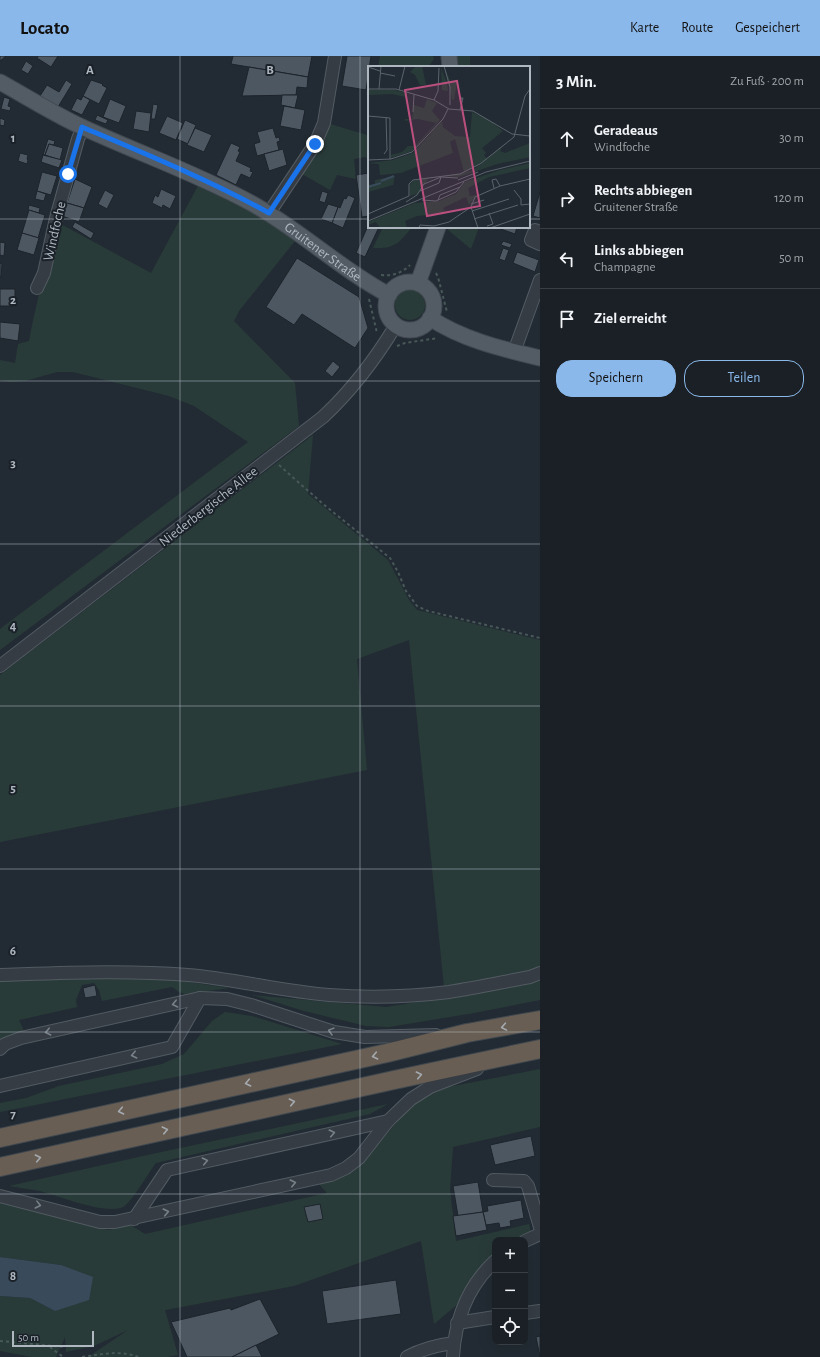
<!DOCTYPE html>
<html lang="de">
<meta charset="utf-8">
<style>
body{margin:0;font-family:"Alegreya Sans",sans-serif;background:#272d32;color:#f1f3f6}
.controls{position:absolute;right:12px;bottom:12px;display:grid;overflow:hidden;border-radius:8px;box-shadow:0 4px 16px #0002}
.controls button{width:36px;height:36px;display:grid;place-items:center;padding:0;border:0;border-bottom:1px solid #383e43;background:#1a2026;color:#f1f3f6;font:20px sans-serif}
.scale{position:absolute;left:12px;bottom:10px;width:82px;box-sizing:border-box;padding-left:4px;border:2px solid #afb7c1;border-top:0;font-size:11px;line-height:14px;white-space:nowrap;color:#afb7c1;-webkit-text-stroke:3px #1a2128;paint-order:stroke}
.stop{position:absolute;width:12px;height:12px;margin:-9px;border:3px solid #1a73e8;border-radius:50%;background:#fff}
.stop.end{background:#1a73e8;border-color:#fff;box-shadow:0 1px 4px #0008}
.list{margin:0;padding:0;list-style:none}
h2{display:flex;justify-content:space-between;align-items:center;height:52px;margin:0;padding:0 16px;font-size:17px}
h2 small{font-size:13px;font-weight:400;color:#9fa3a7}
.list li{display:grid;grid-template-columns:26px 1fr auto;gap:12px;align-items:center;box-sizing:border-box;height:60px;padding:0 16px;border-top:1px solid #383e43}
.list b{display:block;font-size:15px;white-space:nowrap}
.list p{margin:0;font-size:13px;white-space:nowrap;color:#9fa3a7}
.list em{font-size:13px;font-style:normal;color:#9fa3a7}
.actions{display:flex;gap:8px;padding:12px 16px}
.actions a{flex:1;padding:9px 0;border:1px solid #8bb8ea;border-radius:16px;text-align:center;font-size:14px;color:#8bb8ea}
.actions .main{background:#8bb8ea;color:#111}
.icon{flex:none;width:22px;height:22px;fill:none;stroke:currentColor;stroke-width:2;stroke-linecap:round;stroke-linejoin:round}
.map{position:relative;flex:none;width:540px;height:1301px;overflow:hidden}
header{display:flex;align-items:center;gap:24px;box-sizing:border-box;height:56px;padding:0 20px;background:#8bb8ea;color:#111}
header strong{font-size:19px}
nav{display:flex;gap:22px;margin-inline-start:auto;font-size:14px}
main{display:flex}
aside{flex:1;background:#1a2026}
.map>svg:first-child{display:block}
.green{fill:#293b39}
.water{fill:#394a5b}
.building{fill:#4d5762;stroke:#1c232b}
.lines{fill:none;stroke-linecap:round;stroke-linejoin:round}
.minor-casing{stroke:#525a62;stroke-width:14}
.major-casing{stroke:#414851;stroke-width:17}
.highway-casing{stroke:#3f474f;stroke-width:20}
.path{stroke:#485859;stroke-width:2;stroke-dasharray:3 3;stroke-linecap:butt}
.minor{stroke:#353c44;stroke-width:12}
.major{stroke:#535c64;stroke-width:15}
.highway{stroke:#695e53;stroke-width:18}
.oneway{stroke:#788089}
.oneway2{stroke:#a4aab0}
.route{stroke:#1a73e8;stroke-width:5}
.grid{fill:none;stroke:#afb7c1;stroke-width:1;stroke-opacity:0.55}
.labels{text-anchor:middle;stroke-width:4;stroke-linejoin:round;paint-order:stroke}
.street-label{font-size:14px;fill:#afb7c1;stroke:#1a2128}
.inset-river{fill:none;stroke:#394a5b;stroke-width:2}
.inset-road{fill:none;stroke:#5a636c;stroke-width:1}
.view{fill:#bb507f;fill-opacity:0.15;stroke:#bb507f;stroke-width:2}
.inset-edge{fill:none;stroke:#afb7c1;stroke-width:2}
.grid-label{font-size:13px;text-anchor:middle;font-weight:bold;fill:#afb7c1;stroke:#1a2128;stroke-width:4;stroke-linejoin:round;paint-order:stroke}
</style>
<header>
<strong>Locato</strong>
<nav><a>Karte</a><a>Route</a><a>Gespeichert</a></nav>
</header>
<main>
<div class="map">
<svg width="540" height="1301" viewBox="0 0 540 1301">
<rect width="100%" height="100%" fill="#222b33"/>
<g class="green">
<polygon points="380,0 433,0 434,3 428,11 378,11"/>
<polygon points="456,0 470,0 470,10 476,11 457,11"/>
<polygon points="330,68 367,79 369,103 365,101 354,103 356,123 337,119 330,134 302,118 321,89"/>
<path d="M199,128l67,35 29,22 -56,70 -5,10 61,62 4,43 -299,224v-21l248,-187 -54,-36 -25,-10 -96,-24h-16l-32,9 -15,1 -10,-2v-20l15,3 3,-19 11,-3c7,-40 19,-79 28,-119l94,51z"/>
<path d="M383,171h29c-13,16 -17,22 -39,21z"/>
<polygon points="449,171 479,171 471,193 448,174"/>
<circle cx="410" cy="249" r="15"/>
<polygon points="313,379 308,438 388,504 409,544 417,554 540,584 540,912 516,919 444,931 409,584 357,603 367,714 0,786 0,619"/>
<polygon points="107,922 169,923 229,932 185,938 179,936 172,931 102,945 99,934 94,927 82,929 76,944 77,951 19,964 24,975 0,986 0,925"/>
<polygon points="540,923 540,944 474,957 389,971 366,970 304,955 252,939 386,951 516,930"/>
<polygon points="225,956 252,960 342,988 0,1056 0,1047 26,1042 59,1030 162,1008 184,998 212,965"/>
<polygon points="540,1013 540,1071 453,1091 450,1134 456,1185 529,1168 531,1177 514,1184 495,1184 495,1198 480,1214 459,1247 434,1268 421,1185 294,1230 165,1254 178,1299 168,1301 88,1301 128,1274 94,1290 66,1296 65,1281 56,1301 32,1301 0,1295 0,1240 30,1242 55,1255 61,1209 0,1201 0,1146 88,1170 109,1174 129,1168 145,1178 327,1137 319,1128 341,1121 364,1105 402,1060 420,1042 438,1033"/>
<path d="M388,1048l-18,10 -214,49c-8,10 -23,38 -33,44 -18,8 -64,-11 -83,-16 -10,-2 -21,-3 -31,-5l143,-32z"/>
</g>
<polygon class="water" points="0,1201 61,1209 93,1221 89,1244 55,1255 30,1242 0,1240"/>
<g class="building">
<polygon points="0,0 6,0 0,5"/>
<polygon points="38,0 58,0 51,11 37,2"/>
<polygon points="233,0 312,0 308,21 231,8"/>
<polygon points="347,0 371,0 366,34 342,30"/>
<polygon points="26,5 33,10 28,18 21,14"/>
<polygon points="249,11 308,21 307,32 297,31 296,39 242,40"/>
<polygon points="66,24 72,28 58,51 40,40 47,29 59,36"/>
<polygon points="91,24 103,28 102,29 107,32 99,48 83,40"/>
<polygon points="282,39 298,39 295,52 281,49"/>
<polygon points="83,40 90,44 82,59 71,54 77,42 81,44"/>
<polygon points="4,41 10,43 8,50 11,51 10,55 1,53"/>
<polygon points="110,43 126,50 119,67 103,61"/>
<polygon points="153,48 158,49 155,63 151,63"/>
<polygon points="284,50 305,54 301,74 280,70"/>
<polygon points="136,55 151,57 149,76 133,73"/>
<polygon points="97,59 108,64 106,68 95,64"/>
<polygon points="167,60 183,67 176,84 159,77"/>
<polygon points="0,62 5,64 4,70 0,69"/>
<polygon points="185,64 196,69 188,88 177,83"/>
<polygon points="195,72 212,79 204,96 187,89"/>
<polygon points="273,72 276,82 279,81 280,85 277,86 279,94 257,100 254,88 260,86 257,76"/>
<polygon points="48,83 55,85 54,89 49,88 45,99 43,99"/>
<polygon points="231,87 240,91 238,95 240,96 236,105 251,112 250,115 253,116 250,122 241,118 236,129 216,119"/>
<polygon points="49,88 63,92 60,104 45,99"/>
<polygon points="283,93 287,109 269,115 264,98"/>
<polygon points="20,97 28,99 27,103 28,104 27,108 18,105"/>
<polygon points="43,99 62,104 59,112 41,106"/>
<polygon points="42,116 57,120 51,139 37,135"/>
<polygon points="369,117 369,160 362,161 356,119"/>
<polygon points="75,123 92,131 84,152 67,147"/>
<polygon points="161,133 176,140 170,153 163,149 162,152 152,147 155,139 158,141"/>
<polygon points="105,134 114,139 107,153 98,148"/>
<polygon points="37,135 46,138 44,145 35,143"/>
<polygon points="322,135 328,137 325,147 319,145"/>
<polygon points="540,136 540,162 533,160"/>
<polygon points="348,139 355,142 343,172 332,167 338,151 340,152 344,142 346,143"/>
<polygon points="67,147 84,152 79,166 62,160"/>
<polygon points="328,148 338,151 332,167 321,163"/>
<polygon points="29,149 40,152 39,157 28,154"/>
<polygon points="29,154 45,159 38,182 22,177"/>
<polygon points="75,166 94,177 91,183 72,171"/>
<polygon points="370,171 379,171 365,201 356,197 367,172 370,173"/>
<polygon points="495,171 517,171 515,178"/>
<polygon points="22,177 39,182 34,199 17,194"/>
<polygon points="503,185 512,188 510,192 501,189"/>
<polygon points="0,186 5,187 4,200 0,199"/>
<polygon points="503,192 509,194 505,205 499,203"/>
<polygon points="517,196 539,204 535,216 513,207"/>
<polygon points="297,202 359,241 368,272 355,292 302,258 294,269 266,251"/>
<polygon points="0,207 2,208 1,221 0,221"/>
<rect x="0" y="233" width="15" height="17"/>
<polygon points="0,266 20,268 18,285 0,282"/>
<polygon points="333,305 340,311 332,321 325,315"/>
<polygon points="95,929 97,940 85,942 83,932"/>
<polygon points="531,1080 535,1100 495,1109 490,1089"/>
<polygon points="478,1126 483,1156 458,1160 453,1130"/>
<polygon points="521,1144 524,1162 510,1165 511,1170 500,1172 499,1167 486,1169 483,1156 488,1155 487,1150"/>
<polygon points="320,1148 323,1163 308,1166 304,1151"/>
<polygon points="483,1156 487,1174 456,1180 453,1160"/>
<polygon points="396,1224 401,1258 327,1268 322,1235"/>
<polygon points="260,1243 279,1278 232,1301 187,1301 171,1266 230,1252 231,1254"/>
<polygon points="540,1280 540,1301 536,1281"/>
<polygon points="256,1289 262,1301 232,1301"/>
</g>
<g class="lines">
<g class="minor-casing">
<g id="minor">
<polyline points="269,157 315,88 324,67 335,0"/>
<polyline points="540,176 535,174 531,184 540,188"/>
<polyline points="37,232 44,217 56,162 78,83 83,71"/>
<polyline points="514,296 540,224"/>
<path d="M0,610l323,-249c28,-26 53,-59 73,-92"/>
<path d="M0,919c63,-2 125,-5 188,0 47,4 93,16 141,20 40,3 80,2 120,-3 27,-4 54,-10 81,-15l10,-4"/>
<polyline points="0,993 5,988 21,982 200,942 227,943 251,949 334,976 365,981 436,979"/>
<polyline points="0,1030 172,991 200,942"/>
<polyline points="493,1124 524,1125 528,1130 540,1171"/>
<polyline points="0,1140 100,1166 115,1166 331,1119 346,1112 359,1102 388,1065 411,1043 430,1031 477,1013"/>
<polyline points="134,1163 167,1114 388,1065"/>
<polyline points="525,1185 540,1178"/>
<polyline points="525,1257 540,1255"/>
<polyline points="457,1267 495,1261"/>
<path d="M407,1301c15,-8 30,-12 47,-14"/>
<path d="M453,1301c2,-37 15,-71 42,-96"/>
</g>
</g>
<g class="major-casing">
<g id="major">
<polyline points="449,0 450,11"/>
<path id="s1" d="M0,26c27,15 54,32 82,45 56,26 114,46 169,76 48,26 89,66 138,92"/>
<circle cx="410" cy="250" r="24"/>
<polyline points="418,227 438,171"/>
<path d="M430,262c33,22 73,31 110,40"/>
</g>
</g>
<g class="highway-casing">
<g id="highway">
<polyline points="0,1082 387,997 467,977 540,964"/>
<polyline points="0,1111 394,1024 540,993"/>
</g>
</g>
<g class="path">
<polyline points="436,217 438,221 447,256"/>
<path d="M381,219c12,1 21,-2 29,-10"/>
<polyline points="369,243 377,277"/>
<polyline points="397,290 405,287 438,282"/>
<polyline points="279,409 323,448 390,502 398,516 406,535 417,550 428,555 540,582"/>
<polyline points="0,1285 65,1291"/>
<polyline points="50,1291 63,1301"/>
<path d="M82,1301c22,-3 36,-7 57,0"/>
</g>
<use href="#minor" class="minor"/>
<use href="#major" class="major"/>
<use href="#highway" class="highway"/>
</g>
<defs><path id="oneway-chevron" d="M-2-3.5L2.5 0L-2 3.5" fill="none" stroke-width="1.6" stroke-linecap="round" stroke-linejoin="round"/></defs>
<g class="oneway">
<use href="#oneway-chevron" transform="translate(175 948) rotate(167)"/>
<use href="#oneway-chevron" transform="translate(331 975) rotate(-165)"/>
<use href="#oneway-chevron" transform="translate(48 976) rotate(167)"/>
<use href="#oneway-chevron" transform="translate(134 999) rotate(167)"/>
<use href="#oneway-chevron" transform="translate(332 1077) rotate(-12)"/>
<use href="#oneway-chevron" transform="translate(205 1105) rotate(-12)"/>
<use href="#oneway-chevron" transform="translate(293 1127) rotate(-13)"/>
<use href="#oneway-chevron" transform="translate(38 1149) rotate(14)"/>
<use href="#oneway-chevron" transform="translate(166 1156) rotate(-13)"/>
</g>
<g class="oneway2">
<use href="#oneway-chevron" transform="translate(504 971) rotate(170)"/>
<use href="#oneway-chevron" transform="translate(375 1000) rotate(168)"/>
<use href="#oneway-chevron" transform="translate(419 1019) rotate(-12)"/>
<use href="#oneway-chevron" transform="translate(248 1027) rotate(168)"/>
<use href="#oneway-chevron" transform="translate(292 1046) rotate(-12)"/>
<use href="#oneway-chevron" transform="translate(121 1055) rotate(168)"/>
<use href="#oneway-chevron" transform="translate(165 1074) rotate(-13)"/>
<use href="#oneway-chevron" transform="translate(38 1102) rotate(-12)"/>
</g>
<g class="lines">
<path class="route" d="M68,118l14,-47c64,27 127,53 187,86l46,-69"/>
</g>
<path class="grid" d="M180,0v1301M360,0v1301M0,163h369M529,163h11M0,325h540M0,488h540M0,650h540M0,813h540M0,976h540M0,1138h540"/>
<g class="labels">
<g class="street-label">
<text transform="translate(54 175) rotate(-77)" y="5">Windfoche</text>
<text dy="5" stroke="none"><textPath href="#s1" startOffset="366">Gruitener Straße</textPath></text>
<text transform="translate(208 450) rotate(-38)" y="5">Niederbergische Allee</text>
</g>
</g>
<g transform="translate(368 10)">
<rect width="162" height="162" fill="#222b33"/>
<path d="M48,0h6l4,19h-6l-5,-10 -5,-3zM76,0l7,17h6l-3,17 -2,-1zM73,2l6,15 1,8 -6,-1zM1,24h26l11,3v4l-14,-3 -24,1zM59,33l10,4 -5,8 8,9 -28,31 -21,7v-3l11,-3 6,-6h7l21,-23 -18,-4 -13,2v-2h7l2,-14 10,3zM104,46l14,6 17,13 -21,17 4,5 -2,2 3,4 16,-14 -3,6 5,2 25,-10v14l-33,7 -38,13 -13,-1 25,-5 12,-8 -19,9 -9,-33 -5,3 3,11 -52,20 -21,2 -1,-11 -11,-1 25,-3 20,-7 29,-32 1,6 12,9 15,1zM162,97v5l-41,9 -21,11 2,8 7,-1 -8,10 -3,-8 -23,11 2,4 -5,2 -23,2 -12,5 2,7h-19l5,-4 -6,4h-7l-4,-6 -8,3v-3l47,-19 24,-2 17,-7 9,-12 35,-12zM27,110l-2,9 -25,7v-7l7,-1v-4zM75,110l-14,2 -12,16 -7,2v-11l3,-4 18,-4z" fill="#293b39"/>
<path class="inset-river" d="M13,115l13,-5M0,121l13,-4"/>
<path class="inset-road" d="M76,0l6,21v18M0,1l12,4M12,7l15,3M0,23h28l38,11 15,9 24,2 39,23 18,2M11,23l2,-23M31,24l6,-24M66,34l4,-9 1,-23M92,44l3,-12h-3l2,1M45,46l1,-17M0,50l22,2v41M16,88l3,-4 -1,-33M0,94l23,-1 21,-7 31,-33 5,-10M90,114l20,-8M126,122l-2,-8 4,-1 4,7M146,124l7,9v6l9,-1M52,125l19,-8 2,-6M54,134l14,1 20,-9 8,-10M70,134l2,-5 20,-8M38,136l11,-7 7,-11 17,-7 17,1M103,138l13,-4M104,145l37,-12M0,148l41,-18v-12l4,-4 47,-6 20,-10 34,-27 11,-41 5,-7M106,153l44,-14M0,155l118,-49 44,-11M119,160l6,-2 -4,-11M51,162l1,-3 14,1 15,-4 22,-15M110,162l-7,-21 4,-10 25,-11 30,-7M122,162l40,-14"/>
<path class="view" d="M89,15l23,125 -53,10 -22,-126z"/>
<rect width="162" height="162" class="inset-edge"/>
</g>
<g class="grid-label">
<text x="90" y="18">A</text>
<text x="270" y="18">B</text>
<text x="13" y="86">1</text>
<text x="13" y="248">2</text>
<text x="13" y="411">3</text>
<text x="13" y="574">4</text>
<text x="13" y="736">5</text>
<text x="13" y="899">6</text>
<text x="13" y="1062">7</text>
<text x="13" y="1224">8</text>
</g>
</svg>
<div class="controls">
<button>+</button>
<button>−</button>
<button><svg class="icon" aria-label="locate" viewBox="0 0 24 24"><circle cx="12" cy="12" r="6"/><path d="M12 2v4M12 18v4M2 12h4M18 12h4"/></svg></button>
</div>
<div class="scale">50 m</div>
<div class="stop" style="left:68px;top:118px"></div>
<div class="stop end" style="left:315px;top:88px"></div>
</div>
<aside>
<h2>3 Min.<small>Zu Fuß · 200 m</small></h2>
<ul class="list">
<li><svg class="icon" aria-label="ahead" viewBox="0 0 24 24"><path d="M12 20V5M6 11l6-6 6 6"/></svg><div><b>Geradeaus</b><p>Windfoche</p></div><em>30 m</em></li>
<li><svg class="icon" aria-label="right" viewBox="0 0 24 24"><path d="M7 20v-9h11M14 6l5 5-5 5"/></svg><div><b>Rechts abbiegen</b><p>Gruitener Straße</p></div><em>120 m</em></li>
<li><svg class="icon" aria-label="left" viewBox="0 0 24 24"><path d="M17 20v-9H6M10 6l-5 5 5 5"/></svg><div><b>Links abbiegen</b><p>Champagne</p></div><em>50 m</em></li>
<li><svg class="icon" aria-label="arrive" viewBox="0 0 24 24"><path d="M6 21V4h12l-3 4 3 4H6"/></svg><div><b>Ziel erreicht</b></div></li>
</ul>
<div class="actions"><a class="main">Speichern</a><a>Teilen</a></div>
</aside>
</main>
